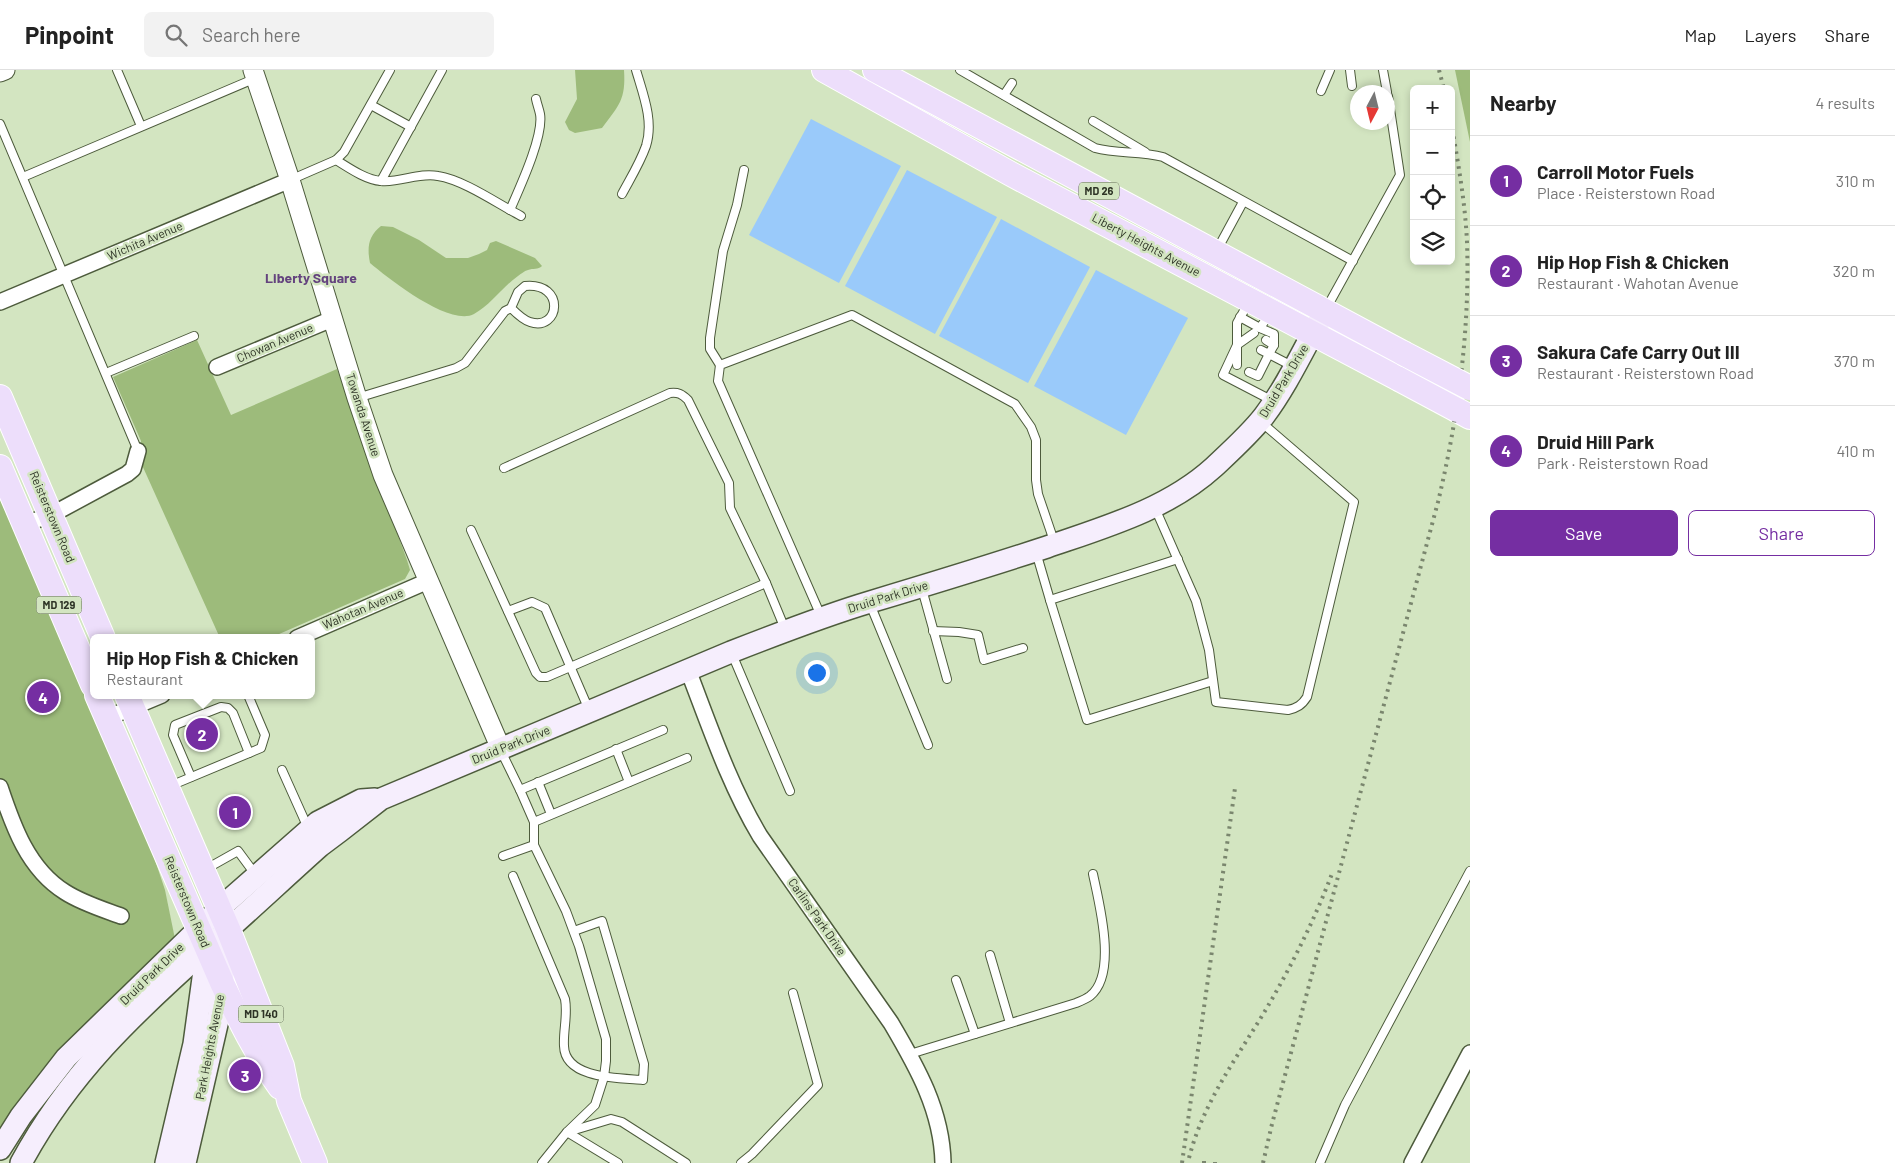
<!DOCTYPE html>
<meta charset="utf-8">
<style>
body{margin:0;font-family:Barlow,sans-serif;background:#f2f2f2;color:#222}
.controls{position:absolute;right:15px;top:15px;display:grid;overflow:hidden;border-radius:8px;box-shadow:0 2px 8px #0003}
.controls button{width:45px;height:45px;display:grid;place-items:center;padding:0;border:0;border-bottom:1px solid #e0e0e0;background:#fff;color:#222;font:25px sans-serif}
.compass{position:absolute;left:1350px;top:15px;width:45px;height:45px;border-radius:50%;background:#fff;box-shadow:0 2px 8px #0003;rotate:187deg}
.you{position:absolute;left:816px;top:602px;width:18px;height:18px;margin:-12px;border:4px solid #fff;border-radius:50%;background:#1a73e8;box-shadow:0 0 0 8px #1a73e833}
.badge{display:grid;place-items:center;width:32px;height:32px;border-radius:50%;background:#752ea2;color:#fff;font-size:16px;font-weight:700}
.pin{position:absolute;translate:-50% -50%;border:2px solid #fff;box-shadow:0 1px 5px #0006}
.popup{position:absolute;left:90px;top:564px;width:225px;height:65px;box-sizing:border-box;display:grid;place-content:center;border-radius:8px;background:#fff;filter:drop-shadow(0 1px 4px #0005);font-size:16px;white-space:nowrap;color:#767676}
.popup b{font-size:19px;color:#222}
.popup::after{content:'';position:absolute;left:50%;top:100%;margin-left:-10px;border:10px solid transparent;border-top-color:#fff}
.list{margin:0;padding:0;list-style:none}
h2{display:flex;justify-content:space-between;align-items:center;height:65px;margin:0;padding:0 20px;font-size:21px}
h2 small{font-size:16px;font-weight:400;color:#767676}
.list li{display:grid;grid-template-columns:32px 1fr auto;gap:15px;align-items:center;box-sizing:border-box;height:90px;padding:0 20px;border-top:1px solid #e0e0e0}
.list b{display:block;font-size:19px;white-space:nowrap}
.list p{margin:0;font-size:16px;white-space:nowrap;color:#767676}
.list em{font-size:16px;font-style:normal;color:#767676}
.actions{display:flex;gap:10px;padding:15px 20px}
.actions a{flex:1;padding:11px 0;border:1px solid #752ea2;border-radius:8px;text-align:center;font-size:18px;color:#752ea2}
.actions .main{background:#752ea2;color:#fff}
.icon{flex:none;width:28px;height:28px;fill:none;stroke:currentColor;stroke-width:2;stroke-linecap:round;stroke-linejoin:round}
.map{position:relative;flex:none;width:1470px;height:1093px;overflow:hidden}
header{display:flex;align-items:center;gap:30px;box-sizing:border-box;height:70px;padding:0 25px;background:#fff;border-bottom:1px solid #e0e0e0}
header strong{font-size:24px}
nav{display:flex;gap:28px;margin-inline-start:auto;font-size:18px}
.search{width:350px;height:45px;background:#f2f2f2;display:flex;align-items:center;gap:12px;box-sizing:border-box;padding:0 18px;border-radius:8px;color:#767676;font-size:19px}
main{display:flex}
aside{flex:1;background:#fff}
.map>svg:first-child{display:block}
.green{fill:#9dbb7b}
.water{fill:#9acafa}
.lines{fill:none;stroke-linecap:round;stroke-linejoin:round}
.service-casing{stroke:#4d5b3c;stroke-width:10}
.minor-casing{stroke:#4d5b3c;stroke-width:18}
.tertiary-casing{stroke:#4d5b3c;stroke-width:21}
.secondary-casing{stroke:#4d5b3c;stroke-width:24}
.primary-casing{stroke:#fff;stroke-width:26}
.service{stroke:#fff;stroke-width:8}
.minor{stroke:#fff;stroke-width:15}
.tertiary{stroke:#fff;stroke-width:19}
.secondary{stroke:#f6eefd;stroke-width:21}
.primary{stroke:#eddefb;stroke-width:24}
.rail{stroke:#7a866e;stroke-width:4;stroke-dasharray:2.5 5;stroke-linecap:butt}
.primary-bridge-casing{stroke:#fff;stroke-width:26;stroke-linecap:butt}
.primary-bridge{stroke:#eddefb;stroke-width:24}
.labels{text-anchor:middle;stroke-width:5;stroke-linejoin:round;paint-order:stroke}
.shield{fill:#d3e5c1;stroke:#606954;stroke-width:1}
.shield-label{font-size:11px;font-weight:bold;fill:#2e3426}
.street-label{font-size:12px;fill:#2e3426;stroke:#d3e5c1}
.neighbourhood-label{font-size:14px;font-weight:bold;fill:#64437e;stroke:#d3e5c1}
</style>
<header>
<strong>Pinpoint</strong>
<div class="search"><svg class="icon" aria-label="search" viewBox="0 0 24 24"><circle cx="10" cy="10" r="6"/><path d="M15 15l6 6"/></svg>Search here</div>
<nav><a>Map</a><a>Layers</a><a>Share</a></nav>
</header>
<main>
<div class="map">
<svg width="1470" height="1093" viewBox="0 0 1470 1093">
<rect width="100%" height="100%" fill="#d3e5c1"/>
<g class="green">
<path d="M575,0h49c2,30 -5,35 -22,58l-27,5 -6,-3 -4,-8 12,-23z"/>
<polygon points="1455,0 1470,0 1470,72"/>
<path d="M381,156l12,1 26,13 27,18h22l11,-4 8,-4 3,-7 6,-2 39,17 7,8c-4,4 -9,2 -14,4 -4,1 -7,4 -10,6 -16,11 -27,29 -44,38 -24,13 -85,-35 -104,-51 -3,-15 -2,-27 11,-37z"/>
<polygon points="197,270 231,345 337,299 407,490 410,500 405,509 270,568 220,568 142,395 141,371 113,307"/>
<polygon points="0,428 151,778 165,820 175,869 0,1069"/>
</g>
<g class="water">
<polygon points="811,49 901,96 839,213 749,165"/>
<polygon points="907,100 997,147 935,264 845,216"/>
<polygon points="1001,149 1090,197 1028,313 939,266"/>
<polygon points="1096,200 1188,248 1126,365 1034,316"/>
</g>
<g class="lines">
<g class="service-casing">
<g id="service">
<polyline points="117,0 141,56"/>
<path d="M960,0l135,78c22,6 45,3 68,9l190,104"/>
<polyline points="1350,0 1352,16"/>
<polyline points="1383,0 1387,22"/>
<polyline points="1321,21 1330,0"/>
<polyline points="1004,25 1012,13"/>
<polyline points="371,35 411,57"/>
<polyline points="1093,51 1145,82"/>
<polyline points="0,54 138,381"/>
<path d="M336,90c13,8 30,20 45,21 19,2 38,-9 57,-5 26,4 60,28 83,40"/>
<polyline points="23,107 256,8"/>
<polyline points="290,110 336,90 344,82 390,0"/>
<polyline points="381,111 442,0"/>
<path d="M622,124c8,-15 18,-31 24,-48 8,-25 -3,-52 -10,-76"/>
<path d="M510,140c9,-21 34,-74 30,-96 -1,-5 -3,-10 -4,-15"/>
<polyline points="1217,180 1243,132"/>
<polyline points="1326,239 1400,105 1388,26"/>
<polyline points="1240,247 1260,258 1270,243"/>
<polyline points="1260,258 1274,264 1274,275"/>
<polyline points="1254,263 1237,275 1223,305 1273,331"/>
<polyline points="1261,280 1269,284 1274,275 1266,270"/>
<polyline points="720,295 710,279 710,268 723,181 737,135 744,100"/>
<polyline points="1237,295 1237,253 1249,232"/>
<polyline points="1249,302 1258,306 1269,284 1294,297"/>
<polyline points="106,303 194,266"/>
<path d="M357,328l99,-30 9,-5 40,-52 6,-3c5,5 12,12 19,14 30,10 36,-40 -5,-36l-7,6 -7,16"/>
<path d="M504,398l166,-75c8,-1 12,1 18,7l41,83 1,25 36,75 19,46"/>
<path d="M1155,438l41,93 13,49 7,52 72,8c9,-2 14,-5 19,-13l47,-195 -93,-80"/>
<polyline points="471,460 536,603 540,607 547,607 766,513"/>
<polyline points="1036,482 1050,530"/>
<polyline points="1178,489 1050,530 1087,650 1213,611"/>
<polyline points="922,519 947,609"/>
<polyline points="870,534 928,675"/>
<polyline points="508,541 532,532 545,538 589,640"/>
<polyline points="821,546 718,311 720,295 852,245 1015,334 1031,357 1036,370 1036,410 1038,424 1055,474"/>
<polyline points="933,561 959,562 978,565 984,590 1023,578"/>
<polyline points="732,584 790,721"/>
<polyline points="616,679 629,712"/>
<polyline points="501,681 520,720"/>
<polyline points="282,700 308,758"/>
<polyline points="191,707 173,665 175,655 221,637 228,638 233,643 249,683"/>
<polyline points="538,712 551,744"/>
<polyline points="170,716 261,678 265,665 248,625"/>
<polyline points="534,752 687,688"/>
<polyline points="503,786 534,775"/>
<polyline points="206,799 238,781 255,804"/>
<path d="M513,806l52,123c3,16 -2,32 -1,47 1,33 55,32 79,34l1,-16 -42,-143 -28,10"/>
<polyline points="990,885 1010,953"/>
<polyline points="956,910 975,964"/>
<path d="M910,984l166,-51c5,-2 10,-4 14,-7 28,-22 9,-93 3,-122"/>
<polyline points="571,1061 611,1049 622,1052 686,1093"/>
<polyline points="567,1062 618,1093"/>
<polyline points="542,1093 567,1062 595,1035 604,1007 606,991 606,969 579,876 566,841 534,775 534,752 520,720 663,660"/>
<polyline points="741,1093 752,1084 818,1015 793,923"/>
<polyline points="1320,1093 1345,1035 1470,801"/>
</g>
</g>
<g class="minor-casing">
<g id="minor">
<polyline points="0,232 290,110"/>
<polyline points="217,297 332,249"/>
<polyline points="25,454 51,445 127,404 133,399 138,381"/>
<polyline points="297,568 428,511"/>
<path d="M688,600c22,57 41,114 72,166l131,187c26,44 51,88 52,140"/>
<polyline points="107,648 162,625"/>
<path d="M0,717c13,39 28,82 65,105 17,11 37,17 56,24"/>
<polyline points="1412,1093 1470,983"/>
</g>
</g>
<g class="tertiary-casing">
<g id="tertiary">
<polyline points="253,0 290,110 357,328 383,405 501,679"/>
<polyline points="0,2 5,0"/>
</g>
</g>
<g class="secondary-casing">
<g id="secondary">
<polyline points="0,1079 21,1046 66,988 219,839 318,752 361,730 375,729"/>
<path d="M21,1093c48,-89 111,-148 186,-215 38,-33 75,-68 113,-102l20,-15 41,-32 350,-147c46,-18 92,-36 139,-50 60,-18 119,-36 177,-55 58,-20 121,-38 167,-80 16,-15 37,-34 50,-51 24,-32 41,-70 61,-105"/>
<polyline points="166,1093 194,974 207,879"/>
<polyline points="185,1093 218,950 228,859"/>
</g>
</g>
<g class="primary-casing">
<g id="primary">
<polyline points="824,0 1011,104 1399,309"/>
<polyline points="875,0 1403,283"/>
<polyline points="0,327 103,568"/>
<polyline points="1457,340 1470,347"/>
<polyline points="0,397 93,615"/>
<path d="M97,625l126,290c17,36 34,70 57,102"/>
<polyline points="127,625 228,859 282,996 289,1031 315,1093"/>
</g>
</g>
<use href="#service" class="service"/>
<use href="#minor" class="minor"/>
<use href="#tertiary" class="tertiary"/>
<use href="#secondary" class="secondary"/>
<use href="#primary" class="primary"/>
<g class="rail">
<polyline points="1439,0 1444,19"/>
<path d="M1189,1088c14,-55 47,-99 76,-147 26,-44 50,-92 68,-140"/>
<polyline points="1182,1093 1235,718"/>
<polyline points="1204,1093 1204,1091"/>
<polyline points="1215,1093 1215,1092"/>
<path d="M1263,1093l9,-39 166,-622c20,-84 32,-172 29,-260 -2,-41 -9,-80 -16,-120"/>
</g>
<g class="primary-bridge-casing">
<g id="primary-bridge">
<polyline points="1403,283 1470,318"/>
<polyline points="1399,309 1457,340"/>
</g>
</g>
<use href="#primary-bridge" class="primary-bridge"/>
</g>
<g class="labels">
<g class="shield">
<rect x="1079" y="112.5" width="40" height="17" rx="4"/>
<rect x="36.5" y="526.5" width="45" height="17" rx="4"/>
<rect x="238.5" y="935.5" width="45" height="17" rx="4"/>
</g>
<g class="shield-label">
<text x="1099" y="125">MD 26</text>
<text x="59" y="539">MD 129</text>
<text x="261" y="948">MD 140</text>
</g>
<g class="street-label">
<text transform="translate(145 171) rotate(-23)" y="4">Wichita Avenue</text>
<text transform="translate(1146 175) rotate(28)" y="4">Liberty Heights Avenue</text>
<text transform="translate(275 273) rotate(-23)" y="4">Chowan Avenue</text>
<text transform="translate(1284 311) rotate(-59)" y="4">Druid Park Drive</text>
<text transform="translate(363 345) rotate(72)" y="4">Towanda Avenue</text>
<text transform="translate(52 447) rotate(67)" y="4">Reisterstown Road</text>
<text transform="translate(888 527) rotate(-17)" y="4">Druid Park Drive</text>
<text transform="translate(363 539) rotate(-23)" y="4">Wahotan Avenue</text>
<text transform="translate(511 675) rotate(-22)" y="4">Druid Park Drive</text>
<text transform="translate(187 832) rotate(67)" y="4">Reisterstown Road</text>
<text transform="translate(817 847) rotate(55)" y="4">Carlins Park Drive</text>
<text transform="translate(152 904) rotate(-44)" y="4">Druid Park Drive</text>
<text transform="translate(210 977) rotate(-79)" y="4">Park Heights Avenue</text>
</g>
<g class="neighbourhood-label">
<text x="311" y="213">Liberty Square</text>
</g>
</g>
</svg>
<div class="controls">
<button>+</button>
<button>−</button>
<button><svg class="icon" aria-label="locate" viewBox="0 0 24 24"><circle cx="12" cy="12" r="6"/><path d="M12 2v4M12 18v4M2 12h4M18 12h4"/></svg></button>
<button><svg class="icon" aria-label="layers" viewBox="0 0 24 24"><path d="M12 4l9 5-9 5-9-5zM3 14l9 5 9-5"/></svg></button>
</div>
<svg class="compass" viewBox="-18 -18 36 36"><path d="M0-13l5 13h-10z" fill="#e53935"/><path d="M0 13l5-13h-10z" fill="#767676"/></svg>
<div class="you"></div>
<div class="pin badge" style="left:235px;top:742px">1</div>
<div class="pin badge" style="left:202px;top:664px">2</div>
<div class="popup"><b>Hip Hop Fish &amp; Chicken</b>Restaurant</div>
<div class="pin badge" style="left:245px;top:1005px">3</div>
<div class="pin badge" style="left:43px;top:627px">4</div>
</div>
<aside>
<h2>Nearby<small>4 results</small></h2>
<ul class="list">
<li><span class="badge">1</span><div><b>Carroll Motor Fuels</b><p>Place · Reisterstown Road</p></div><em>310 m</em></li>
<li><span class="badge">2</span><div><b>Hip Hop Fish &amp; Chicken</b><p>Restaurant · Wahotan Avenue</p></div><em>320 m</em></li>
<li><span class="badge">3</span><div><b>Sakura Cafe Carry Out III</b><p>Restaurant · Reisterstown Road</p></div><em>370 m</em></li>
<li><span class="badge">4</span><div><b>Druid Hill Park</b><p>Park · Reisterstown Road</p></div><em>410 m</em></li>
</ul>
<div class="actions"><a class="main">Save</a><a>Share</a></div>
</aside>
</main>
